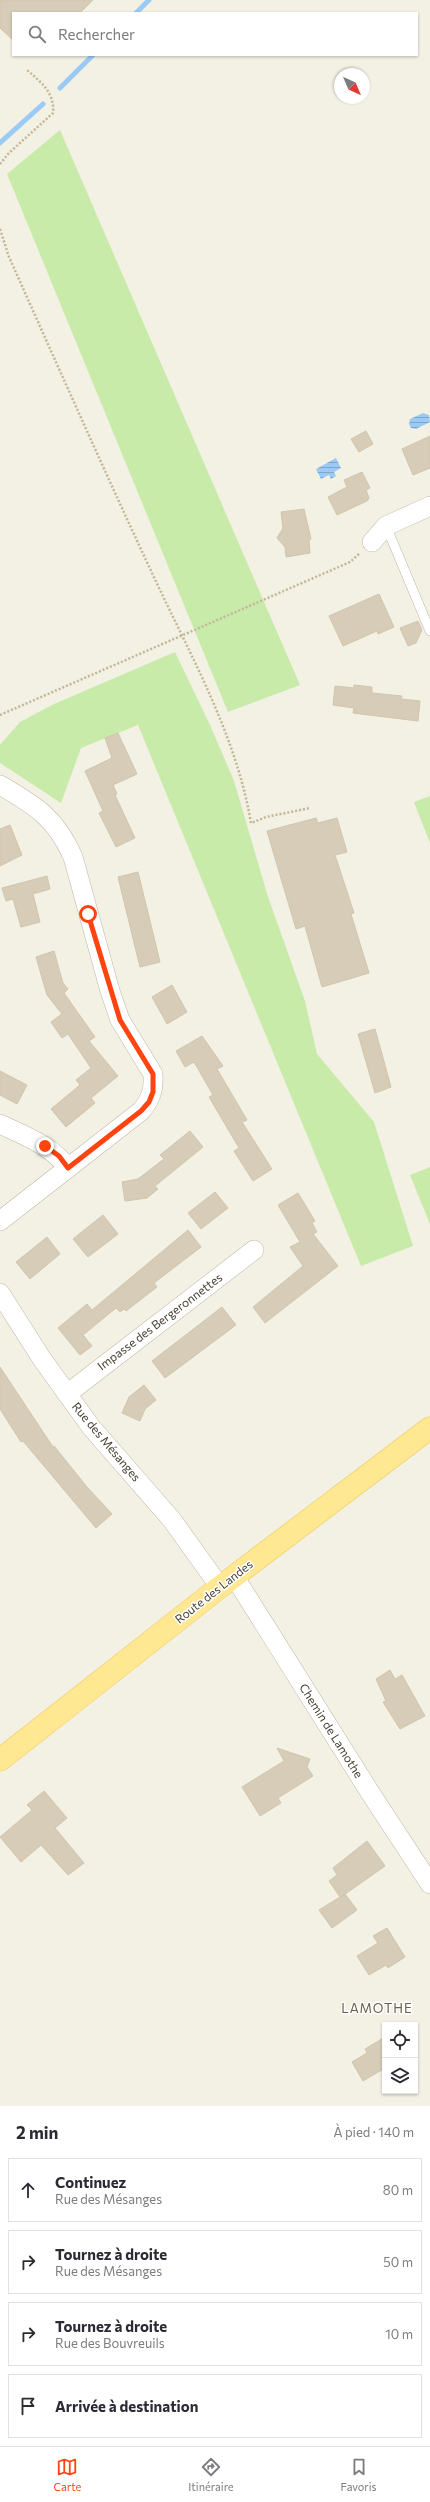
<!DOCTYPE html>
<html lang="fr">
<meta charset="utf-8">
<style>
body{margin:0;font-family:Commissioner,sans-serif;background:#f7f7f7;color:#2b2b33}
.controls{position:absolute;right:12px;bottom:12px;display:grid;overflow:hidden;border-radius:0px;box-shadow:0 1px 3px #0004}
.controls button{width:36px;height:36px;display:grid;place-items:center;padding:0;border:0;border-bottom:1px solid #e1e1e2;background:#fff;color:#2b2b33;font:20px sans-serif}
.compass{position:absolute;left:334px;top:68px;width:36px;height:36px;border-radius:50%;background:#fff;box-shadow:0 1px 3px #0004;rotate:136deg}
.stop{position:absolute;width:12px;height:12px;margin:-9px;border:3px solid #ff440f;border-radius:50%;background:#fff}
.stop.end{background:#ff440f;border-color:#fff;box-shadow:0 1px 4px #0008}
.list{margin:0;padding:0;list-style:none}
h2{display:flex;justify-content:space-between;align-items:center;height:52px;margin:0;padding:0 16px;font-size:17px}
h2 small{font-size:13px;font-weight:400;color:#7c7c81}
.list li{display:grid;grid-template-columns:26px 1fr auto;gap:12px;align-items:center;box-sizing:border-box;height:64px;margin:0 8px 8px;padding:0 8px;border:1px solid #e1e1e2;border-radius:0px}
.list b{display:block;font-size:15px;white-space:nowrap}
.list p{margin:0;font-size:13px;white-space:nowrap;color:#7c7c81}
.list em{font-size:13px;font-style:normal;color:#7c7c81}
.icon{flex:none;width:22px;height:22px;fill:none;stroke:currentColor;stroke-width:2;stroke-linecap:round;stroke-linejoin:round}
.map{position:relative;flex:none;width:430px;height:2106px;overflow:hidden}
.search{position:absolute;background:#fff;box-shadow:0 1px 3px #0004;left:12px;right:12px;top:12px;height:44px;display:flex;align-items:center;gap:10px;box-sizing:border-box;padding:0 14px;border-radius:0px;color:#7c7c81;font-size:15px}
.sheet{height:340px;background:#fff}
nav{display:flex;justify-content:space-around;align-items:center;box-sizing:border-box;height:56px;border-top:1px solid #e1e1e2;background:#fff;font-size:11px;color:#7c7c81}
nav a{display:grid;justify-items:center;gap:2px}
nav .on{color:#ff440f}
.map>svg:first-child{display:block}
.grass{fill:#c8eba9}
.water{fill:url(#water-rules)}
.lines{fill:none;stroke-linecap:round;stroke-linejoin:round}
.stream{stroke:#9acaf5;stroke-width:5}
.building{fill:#d6ccb8;stroke:#d1c5ab}
.lane-casing{stroke:#bfb8a6;stroke-width:10}
.street-casing{stroke:#bfb8a6;stroke-width:20}
.primary-casing{stroke:#ecca59;stroke-width:23}
.path{stroke:#c2b696;stroke-width:2.5;stroke-dasharray:2 2;stroke-linecap:butt}
.lane{stroke:#fff;stroke-width:9}
.street{stroke:#fff;stroke-width:19}
.primary{stroke:#ffe891;stroke-width:22}
.route{stroke:#ff440f;stroke-width:5}
.labels{text-anchor:middle;stroke-width:3;stroke-linejoin:round;paint-order:stroke}
.street-label{font-size:12px;fill:#464033;stroke:#fff}
.neighbourhood-label{font-size:13px;letter-spacing:1px;fill:#695f4a;stroke:#fff}
</style>
<div class="map">
<svg width="430" height="2106" viewBox="0 0 430 2106">
<defs>
<pattern id="water-rules" width="6" height="5" patternUnits="userSpaceOnUse"><rect width="6" height="5" fill="#9acaf5"/><path d="M0 2.5h6" fill="none" stroke="#7fa5c7"/></pattern>
</defs>
<rect width="100%" height="100%" fill="#f3f0e4"/>
<g class="grass">
<polygon points="60,130 300,685 228,712 7,174"/>
<polygon points="175,652 210,725 234,781 268,897 305,1001 317,1054 374,1122 413,1246 361,1266 138,725 81,748 61,803 0,763 0,745 20,722 54,704"/>
<polygon points="430,796 430,843 414,802"/>
<polygon points="430,1167 430,1224 410,1175"/>
</g>
<g class="water">
<polygon points="423,413 429,415 430,422 416,429 411,428 409,424 410,419"/>
<polygon points="336,458 341,468 334,472 336,476 331,479 329,475 321,479 316,469"/>
</g>
<g class="lines">
<g class="stream">
<polyline points="136,13 149,0"/>
<polyline points="60,88 93,55"/>
<polyline points="0,143 43,104"/>
</g>
</g>
<g class="building">
<polygon points="0,0 93,0 80,13 13,13 13,40 0,28"/>
<polygon points="366,431 373,444 359,452 351,439"/>
<polygon points="430,436 430,468 413,475 402,449"/>
<polygon points="362,472 370,488 366,490 369,498 367,501 337,515 328,497 347,487 344,480"/>
<polygon points="304,509 311,539 309,540 310,553 286,557 285,547 277,538 283,528 281,512"/>
<polygon points="379,594 394,627 378,634 377,631 343,646 329,616"/>
<polygon points="418,621 422,630 416,643 408,646 400,628"/>
<polygon points="354,685 372,687 372,693 402,696 401,699 420,701 418,721 353,713 354,708 333,705 335,686 354,688"/>
<polygon points="118,733 137,774 113,785 117,794 115,795 135,838 116,847 99,813 103,811 85,771 112,758 105,738"/>
<polygon points="316,818 318,823 337,818 347,852 335,855 354,913 351,914 369,973 322,987 305,926 296,929 267,831"/>
<polygon points="10,825 22,855 0,866 0,829"/>
<polygon points="138,872 160,962 140,967 118,877"/>
<polygon points="47,876 50,889 33,894 40,922 21,927 13,899 6,901 2,888"/>
<polygon points="54,951 63,983 68,989 64,993 95,1037 89,1041 118,1076 91,1098 95,1103 66,1127 51,1109 80,1085 76,1080 91,1068 68,1034 62,1038 51,1022 62,1014 47,995 36,957"/>
<polygon points="172,985 187,1012 167,1024 152,997"/>
<polygon points="375,1029 391,1087 375,1093 358,1034"/>
<polygon points="202,1036 223,1066 217,1069 247,1120 242,1122 272,1169 253,1181 234,1151 239,1148 209,1097 213,1095 194,1062 185,1067 176,1051"/>
<polygon points="0,1071 27,1085 17,1104 0,1095"/>
<polygon points="190,1131 203,1147 155,1186 158,1189 147,1198 125,1201 122,1182 138,1179 164,1159 160,1155"/>
<polygon points="215,1192 228,1208 201,1229 188,1213"/>
<polygon points="298,1193 315,1221 312,1223 317,1232 313,1234 338,1266 265,1323 253,1307 303,1266 290,1247 300,1242 278,1205"/>
<polygon points="103,1215 118,1234 88,1257 73,1239"/>
<polygon points="188,1230 201,1247 154,1283 157,1287 126,1311 124,1309 120,1312 116,1308 83,1335 92,1346 80,1355 58,1328 87,1304 92,1310"/>
<polygon points="47,1237 60,1254 30,1279 16,1262"/>
<polygon points="222,1307 236,1325 165,1378 152,1361"/>
<polygon points="0,1367 53,1447 54,1446 87,1487 112,1514 96,1528 23,1441 21,1442 0,1409"/>
<polygon points="144,1385 156,1400 145,1409 140,1421 122,1413 129,1397"/>
<polygon points="390,1670 395,1679 402,1675 425,1716 400,1729 383,1702 386,1701 376,1679"/>
<polygon points="277,1748 310,1759 307,1767 313,1776 278,1798 281,1803 260,1816 242,1787 284,1761"/>
<polygon points="44,1791 67,1818 55,1828 84,1863 68,1875 41,1845 21,1862 0,1837 32,1810 27,1805"/>
<polygon points="367,1841 385,1866 341,1897 345,1894 357,1910 332,1928 319,1910 340,1897 329,1881 337,1875 333,1868"/>
<polygon points="387,1928 405,1957 388,1968 386,1965 369,1975 357,1956 378,1943 373,1936"/>
<polygon points="385,2037 385,2068 363,2081 352,2062 367,2053 365,2049"/>
</g>
<g class="lines">
<g class="lane-casing">
<polyline id="lane" points="386,526 430,631"/>
</g>
<g class="street-casing">
<g id="street">
<polyline points="372,542 386,526 430,506"/>
<path d="M0,785c36,21 56,33 73,72l37,134 10,29 33,54c1,16 -2,25 -12,37l-141,110"/>
<path d="M0,1124c25,12 51,21 68,44"/>
<polyline points="0,1293 42,1359 91,1427 172,1520 220,1587"/>
<polyline points="67,1394 254,1250"/>
<polyline points="234,1576 371,1794 430,1884"/>
</g>
</g>
<g class="primary-casing">
<polyline id="primary" points="0,1760 220,1587 430,1428"/>
</g>
<g class="path">
<path d="M0,164l9,-11 44,-40c2,-20 -12,-31 -26,-43"/>
<path d="M0,229l9,28c47,105 94,211 143,316 38,82 84,161 99,250l15,-6 44,-9"/>
<polyline points="0,715 350,562 360,553"/>
</g>
<use href="#lane" class="lane"/>
<use href="#street" class="street"/>
<use href="#primary" class="primary"/>
</g>
<g class="lines">
<polyline class="route" points="45,1146 59,1156 68,1168 141,1111 149,1102 153,1092 153,1074 120,1020 88,914"/>
</g>
<g class="labels">
<g class="street-label">
<text transform="translate(160 1322) rotate(-37)" y="4">Impasse des Bergeronnettes</text>
<text transform="translate(106 1442) rotate(50)" y="4">Rue des Mésanges</text>
<text transform="translate(214 1592) rotate(-38)" y="4">Route des Landes</text>
<text transform="translate(331 1731) rotate(58)" y="4">Chemin de Lamothe</text>
</g>
<g class="neighbourhood-label">
<text x="377" y="2013">LAMOTHE</text>
</g>
</g>
</svg>
<div class="controls">
<button><svg class="icon" aria-label="locate" viewBox="0 0 24 24"><circle cx="12" cy="12" r="6"/><path d="M12 2v4M12 18v4M2 12h4M18 12h4"/></svg></button>
<button><svg class="icon" aria-label="layers" viewBox="0 0 24 24"><path d="M12 4l9 5-9 5-9-5zM3 14l9 5 9-5"/></svg></button>
</div>
<svg class="compass" viewBox="-18 -18 36 36"><path d="M0-13l5 13h-10z" fill="#e53935"/><path d="M0 13l5-13h-10z" fill="#7c7c81"/></svg>
<div class="stop" style="left:88px;top:914px"></div>
<div class="stop end" style="left:45px;top:1146px"></div>
<div class="search"><svg class="icon" aria-label="search" viewBox="0 0 24 24"><circle cx="10" cy="10" r="6"/><path d="M15 15l6 6"/></svg>Rechercher</div>
</div>
<section class="sheet">
<h2>2 min<small>À pied · 140 m</small></h2>
<ul class="list">
<li><svg class="icon" aria-label="ahead" viewBox="0 0 24 24"><path d="M12 20V5M6 11l6-6 6 6"/></svg><div><b>Continuez</b><p>Rue des Mésanges</p></div><em>80 m</em></li>
<li><svg class="icon" aria-label="right" viewBox="0 0 24 24"><path d="M7 20v-9h11M14 6l5 5-5 5"/></svg><div><b>Tournez à droite</b><p>Rue des Mésanges</p></div><em>50 m</em></li>
<li><svg class="icon" aria-label="right" viewBox="0 0 24 24"><path d="M7 20v-9h11M14 6l5 5-5 5"/></svg><div><b>Tournez à droite</b><p>Rue des Bouvreuils</p></div><em>10 m</em></li>
<li><svg class="icon" aria-label="arrive" viewBox="0 0 24 24"><path d="M6 21V4h12l-3 4 3 4H6"/></svg><div><b>Arrivée à destination</b></div></li>
</ul>
</section>
<nav>
<a class="on"><svg class="icon" aria-label="map" viewBox="0 0 24 24"><path d="M3 6l6-2 6 2 6-2v14l-6 2-6-2-6 2zM9 4v14M15 6v14"/></svg>Carte</a>
<a><svg class="icon" aria-label="directions" viewBox="0 0 24 24"><path d="M12 3l9 9-9 9-9-9zM9 14v-3h6M13 9l2 2-2 2"/></svg>Itinéraire</a>
<a><svg class="icon" aria-label="saved" viewBox="0 0 24 24"><path d="M7 4h10v16l-5-4-5 4z"/></svg>Favoris</a>
</nav>
